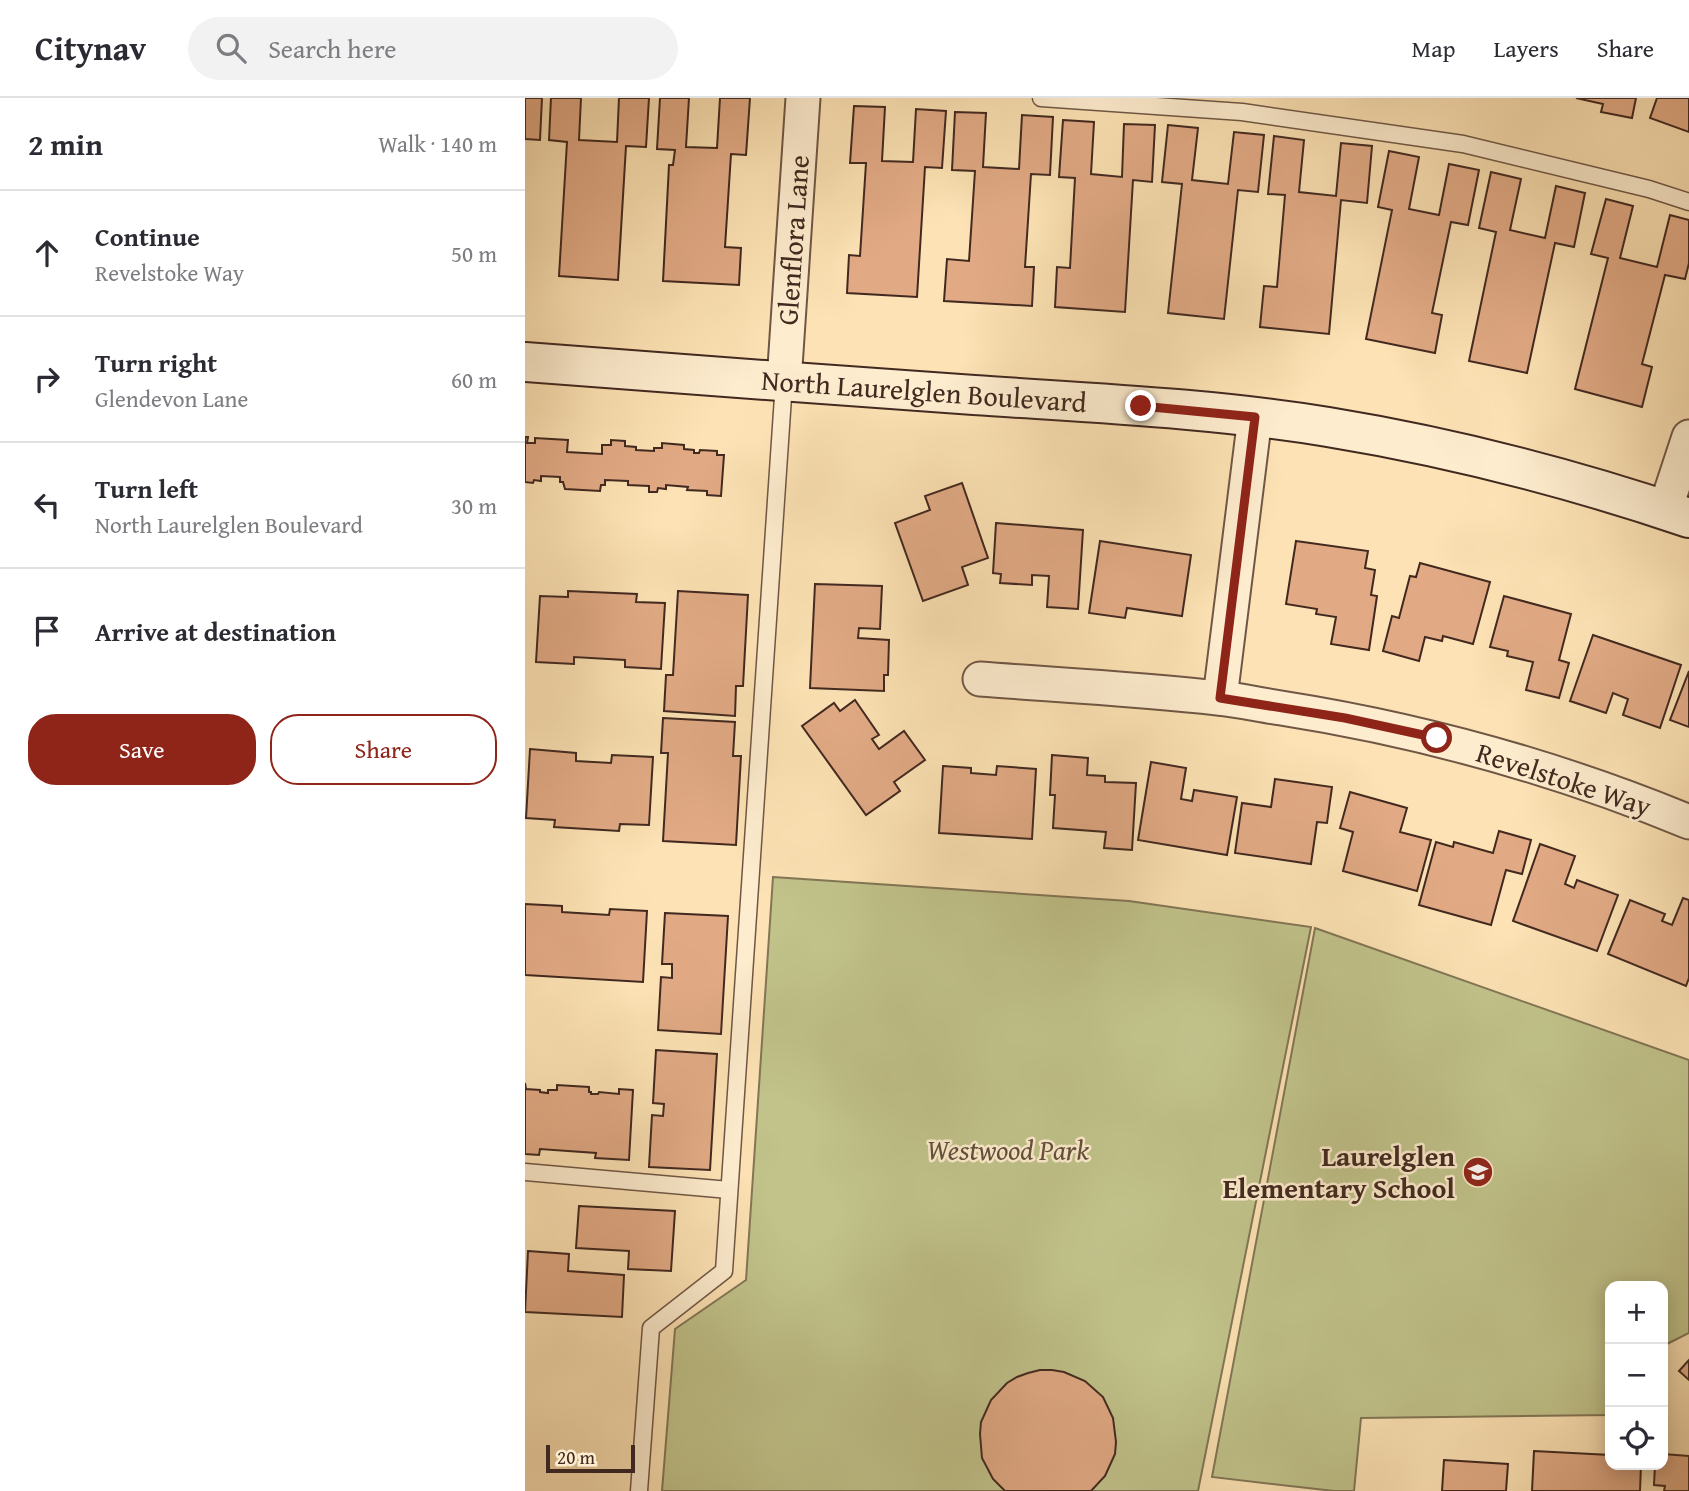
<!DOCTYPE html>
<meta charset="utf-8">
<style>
body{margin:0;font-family:"Gentium Book Plus",serif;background:#f2f2f3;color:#2b2b33}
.controls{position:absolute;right:21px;bottom:21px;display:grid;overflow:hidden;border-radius:14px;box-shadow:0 4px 18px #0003}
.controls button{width:63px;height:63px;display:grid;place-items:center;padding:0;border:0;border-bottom:2px solid #e1e1e2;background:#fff;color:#2b2b33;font:35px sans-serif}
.scale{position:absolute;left:21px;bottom:18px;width:89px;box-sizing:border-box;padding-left:7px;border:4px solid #422920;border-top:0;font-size:19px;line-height:24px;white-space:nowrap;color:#422920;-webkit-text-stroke:5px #fdecce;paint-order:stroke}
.stop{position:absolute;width:21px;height:21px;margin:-16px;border:5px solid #8f2418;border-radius:50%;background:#fff}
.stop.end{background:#8f2418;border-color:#fff;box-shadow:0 2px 7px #0008}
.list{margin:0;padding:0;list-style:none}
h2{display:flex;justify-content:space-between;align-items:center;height:91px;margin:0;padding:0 28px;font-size:30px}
h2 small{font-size:23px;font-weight:400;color:#7c7c81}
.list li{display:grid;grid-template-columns:46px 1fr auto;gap:21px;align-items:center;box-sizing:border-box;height:126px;padding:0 28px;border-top:2px solid #e1e1e2}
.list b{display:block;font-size:26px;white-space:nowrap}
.list p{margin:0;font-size:23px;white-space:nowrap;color:#7c7c81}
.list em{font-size:23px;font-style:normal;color:#7c7c81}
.actions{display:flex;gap:14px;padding:21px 28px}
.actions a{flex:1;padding:16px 0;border:2px solid #8f2418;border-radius:28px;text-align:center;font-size:24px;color:#8f2418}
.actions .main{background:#8f2418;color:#fff}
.icon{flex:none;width:38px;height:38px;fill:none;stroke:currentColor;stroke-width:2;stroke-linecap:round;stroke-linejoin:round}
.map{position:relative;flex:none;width:1164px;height:1393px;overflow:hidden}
header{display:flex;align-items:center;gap:42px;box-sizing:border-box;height:98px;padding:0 35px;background:#fff;border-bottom:2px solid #e1e1e2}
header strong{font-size:33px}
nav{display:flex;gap:38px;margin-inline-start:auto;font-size:24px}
.search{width:490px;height:63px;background:#f2f2f3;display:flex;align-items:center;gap:18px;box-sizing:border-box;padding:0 24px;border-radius:38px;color:#7c7c81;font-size:26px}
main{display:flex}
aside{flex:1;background:#fff}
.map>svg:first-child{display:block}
.green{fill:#c1c38b;stroke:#827656;stroke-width:2}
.building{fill:#e1aa85;stroke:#422920;stroke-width:2}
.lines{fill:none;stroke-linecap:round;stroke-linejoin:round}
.lane-casing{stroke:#705745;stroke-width:19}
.street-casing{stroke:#705745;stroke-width:37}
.secondary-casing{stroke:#422920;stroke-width:42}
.lane{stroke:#fdecce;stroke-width:16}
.street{stroke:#fdecce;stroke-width:33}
.secondary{stroke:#fdecce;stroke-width:38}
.route{stroke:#8f2418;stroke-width:9}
.labels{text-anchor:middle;stroke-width:5;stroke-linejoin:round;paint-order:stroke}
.street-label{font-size:28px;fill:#422920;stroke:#fdecce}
.park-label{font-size:28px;font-style:italic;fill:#62503b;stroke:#fdecce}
.poi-label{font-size:28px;font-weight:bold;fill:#422920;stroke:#fdecce;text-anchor:end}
</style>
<header>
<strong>Citynav</strong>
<div class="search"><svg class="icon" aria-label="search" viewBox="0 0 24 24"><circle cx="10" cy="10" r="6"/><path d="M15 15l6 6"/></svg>Search here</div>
<nav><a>Map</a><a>Layers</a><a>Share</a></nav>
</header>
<main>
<aside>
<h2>2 min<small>Walk · 140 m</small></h2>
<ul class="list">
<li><svg class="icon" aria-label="ahead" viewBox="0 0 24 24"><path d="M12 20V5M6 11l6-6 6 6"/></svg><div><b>Continue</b><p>Revelstoke Way</p></div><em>50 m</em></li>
<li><svg class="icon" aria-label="right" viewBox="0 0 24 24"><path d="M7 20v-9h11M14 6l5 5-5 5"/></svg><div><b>Turn right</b><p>Glendevon Lane</p></div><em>60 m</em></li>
<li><svg class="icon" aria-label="left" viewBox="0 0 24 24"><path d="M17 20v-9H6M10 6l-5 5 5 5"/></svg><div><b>Turn left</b><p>North Laurelglen Boulevard</p></div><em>30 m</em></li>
<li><svg class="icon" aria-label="arrive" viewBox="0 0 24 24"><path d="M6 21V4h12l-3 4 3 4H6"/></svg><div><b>Arrive at destination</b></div></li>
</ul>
<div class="actions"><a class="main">Save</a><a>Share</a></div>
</aside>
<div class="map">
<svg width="1164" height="1393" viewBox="0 0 1164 1393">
<rect width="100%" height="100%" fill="#fce2b4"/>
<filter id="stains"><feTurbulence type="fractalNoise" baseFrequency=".00286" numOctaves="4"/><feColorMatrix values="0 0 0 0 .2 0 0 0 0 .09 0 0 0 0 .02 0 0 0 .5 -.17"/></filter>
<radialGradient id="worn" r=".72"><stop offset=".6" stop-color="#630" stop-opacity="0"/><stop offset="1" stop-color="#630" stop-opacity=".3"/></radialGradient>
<g class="green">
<polygon points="248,779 604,803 786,829 673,1393 137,1393 150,1231 221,1182"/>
<polygon points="790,830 1164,962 1164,1235 1142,1246 1138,1310 1138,1188 1085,1188 1085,1317 836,1320 829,1393 809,1393 687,1379"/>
</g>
<g class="building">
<polygon points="0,0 17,0 15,42 0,41"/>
<polygon points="26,0 56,0 54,42 92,44 94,0 124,0 121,49 101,48 93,182 34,178 42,44 24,42"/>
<polygon points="135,0 164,0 161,49 192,50 195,0 225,0 221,57 206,56 200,149 216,150 214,187 138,183 144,67 148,67 150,52 132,51"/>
<polygon points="1051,0 1111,0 1107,20 1076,14 1078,6"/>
<polygon points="1132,0 1164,0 1164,34 1125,20"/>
<polygon points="329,8 360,9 357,63 388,64 391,11 421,13 417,70 400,69 392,199 322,195 324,157 335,158 341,65 325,65"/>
<polygon points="430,14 461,15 458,69 494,71 497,17 528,19 525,77 506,76 500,169 509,169 507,208 419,203 422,161 444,163 450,73 427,72"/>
<polygon points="538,22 569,24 566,76 597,79 599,26 630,27 627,84 608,82 600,214 530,209 532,169 545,170 550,80 534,79"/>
<polygon points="643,27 673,30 667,82 703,86 709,34 739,37 733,94 713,92 699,221 643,215 657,86 637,84"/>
<polygon points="749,38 779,42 774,94 811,98 816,45 847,48 842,105 816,102 804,236 735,229 739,188 752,189 760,97 743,96"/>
<polygon points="864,53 894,59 884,111 914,117 924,66 954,72 943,127 926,124 907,215 917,217 910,255 841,241 867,112 853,109"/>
<polygon points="966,74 996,81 985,132 1020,140 1031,88 1060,95 1049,149 1030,145 1002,275 944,263 971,134 954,130"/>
<polygon points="1081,101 1108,108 1095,160 1132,169 1145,117 1164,122 1164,165 1160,181 1140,177 1117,266 1127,269 1117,309 1050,291 1083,160 1066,156"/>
<polygon points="0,339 3,339 2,345 10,345 10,340 43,342 42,354 77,356 77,347 86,347 86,342 100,343 100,348 111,349 111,352 129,353 129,350 137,350 137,345 159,347 159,351 169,352 169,355 174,355 175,352 192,353 192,357 199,357 196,398 182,397 182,393 162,392 163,389 141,387 141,391 133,390 132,394 124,394 124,388 103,387 103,383 80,382 80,387 76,387 75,393 40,391 38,384 35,384 35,379 16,378 16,383 9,382 8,385 0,384"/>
<polygon points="437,385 463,460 437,469 443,487 398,503 370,425 405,412 400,398"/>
<polygon points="471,425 558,432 553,511 522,509 524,478 507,477 507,487 475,485 476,476 468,475"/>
<polygon points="575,443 666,457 657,518 602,510 600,520 564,515"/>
<polygon points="771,443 843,453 840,470 850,472 846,497 852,498 844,552 806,546 811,519 791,516 792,511 761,506"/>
<polygon points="895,465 965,484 948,546 918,538 917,543 900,539 894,563 858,553 867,518 874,520 885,478 891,479"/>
<polygon points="290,486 357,488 355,531 334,530 333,540 364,542 363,577 359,577 359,593 285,590"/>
<polygon points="43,493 112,496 111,504 140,505 136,571 100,569 100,562 49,559 49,566 11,564 15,498 43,499"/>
<polygon points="153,493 223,497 218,588 211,588 210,618 139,613 141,577 148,577"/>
<polygon points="979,498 1046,516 1034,562 1044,565 1034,600 1001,592 1008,564 982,558 983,553 965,549"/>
<polygon points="1068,537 1156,567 1135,630 1098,617 1103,601 1088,595 1081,615 1045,603"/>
<polygon points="1164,573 1164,629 1145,622"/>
<polygon points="330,602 354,637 347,641 354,651 379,633 400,662 369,684 375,693 341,717 277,628 309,605 315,613"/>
<polygon points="138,620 210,624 208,658 216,658 211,747 138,743 143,655 136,655"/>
<polygon points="5,651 51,655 51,663 86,665 87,657 128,659 124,727 95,726 94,733 29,729 30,722 1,720"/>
<polygon points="527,657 563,660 562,677 580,678 580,684 611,685 607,752 579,750 581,734 528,730 530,697 525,697"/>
<polygon points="626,664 661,670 656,701 667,703 669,692 712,699 702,757 613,742"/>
<polygon points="418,668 446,670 446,675 471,677 472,668 511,671 507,741 414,735"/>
<polygon points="750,681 807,689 802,725 792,724 786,766 710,755 717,705 746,709"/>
<polygon points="825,694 882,710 875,734 906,742 892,793 818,773 828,734 815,730"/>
<polygon points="974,733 1006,742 997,776 981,772 966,827 894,807 911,744 928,749 929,744 968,755"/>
<polygon points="1015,746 1050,758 1040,786 1049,790 1052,782 1093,797 1072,853 988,823"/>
<polygon points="1158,800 1164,802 1164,880 1161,888 1083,856 1105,802 1140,816 1137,823 1147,827"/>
<polygon points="0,806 37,808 37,814 84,817 85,811 122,813 118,884 0,877"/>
<polygon points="140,815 203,818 196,936 133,932 136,879 147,880 147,866 137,866"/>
<polygon points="131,952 192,956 185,1072 124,1069 127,1017 138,1018 139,1006 128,1005"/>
<polygon points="0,985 1,991 15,992 15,994 23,995 23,992 32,992 32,987 64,989 64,994 66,994 66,996 73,996 74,994 94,996 94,991 108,992 104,1062 70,1060 71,1055 15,1051 14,1057 0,1056"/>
<polygon points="54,1108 150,1113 146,1173 103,1171 104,1153 51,1150"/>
<polygon points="3,1153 44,1156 43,1173 99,1177 97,1219 0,1214"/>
<polygon points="1164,1262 1164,1282 1154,1273"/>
<polygon points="515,1272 527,1272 539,1274 560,1283 578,1299 588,1320 591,1344 590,1356 580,1378 566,1393 480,1393 468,1381 457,1360 455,1336 456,1324 466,1302 482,1285 492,1279 503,1275"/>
<polygon points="1009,1353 1085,1357 1085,1367 1116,1367 1115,1393 1007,1393"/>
<polygon points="1138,1356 1164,1358 1164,1393 1139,1393 1140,1388 1129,1387 1130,1367 1138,1367"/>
<polygon points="919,1362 983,1366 981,1393 917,1393"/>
</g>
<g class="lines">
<g class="lane-casing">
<g id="lane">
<polyline points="516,0 717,14 938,46 1124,91 1164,104"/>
<polyline points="0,1074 204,1092"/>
<polyline points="114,1393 126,1230 199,1173 259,284"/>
</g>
</g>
<g class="street-casing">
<g id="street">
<polyline points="259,284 278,0"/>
<polyline points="1140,412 1164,339"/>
<path d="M455,581c80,6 159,10 238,19 21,2 42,7 63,10 140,22 277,60 408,114"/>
<polyline points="695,600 730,319"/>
</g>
</g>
<g class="secondary-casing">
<path id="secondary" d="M0,264c150,11 299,23 449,33 118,8 237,13 354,32 122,20 243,51 361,91"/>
</g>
<use href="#lane" class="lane"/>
<use href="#street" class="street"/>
<use href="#secondary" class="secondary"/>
</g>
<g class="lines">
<polyline class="route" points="616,308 730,319 695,600 820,620 912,640"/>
</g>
<defs>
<g id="school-disc" transform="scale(1.575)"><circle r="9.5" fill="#8f2418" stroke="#fdecce"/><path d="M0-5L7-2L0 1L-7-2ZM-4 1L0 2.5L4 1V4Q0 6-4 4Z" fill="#fff"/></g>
</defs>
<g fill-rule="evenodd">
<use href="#school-disc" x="953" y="1074"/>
</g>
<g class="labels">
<g class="street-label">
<text transform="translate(268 142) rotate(-86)" y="10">Glenflora Lane</text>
<text transform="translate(399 293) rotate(4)" y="10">North Laurelglen Boulevard</text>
<text transform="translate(1039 681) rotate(18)" y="10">Revelstoke Way</text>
</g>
<g class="park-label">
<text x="483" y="1062">Westwood Park</text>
</g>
<g class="poi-label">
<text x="930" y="1068">Laurelglen<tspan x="930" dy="32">Elementary School</tspan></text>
</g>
</g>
<rect width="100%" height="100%" filter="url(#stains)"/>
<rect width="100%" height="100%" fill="url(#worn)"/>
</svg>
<div class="controls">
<button>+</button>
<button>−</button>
<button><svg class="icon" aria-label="locate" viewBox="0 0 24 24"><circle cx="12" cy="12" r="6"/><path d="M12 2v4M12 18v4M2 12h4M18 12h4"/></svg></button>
</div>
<div class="scale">20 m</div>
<div class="stop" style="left:912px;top:640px"></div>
<div class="stop end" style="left:616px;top:308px"></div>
</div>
</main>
